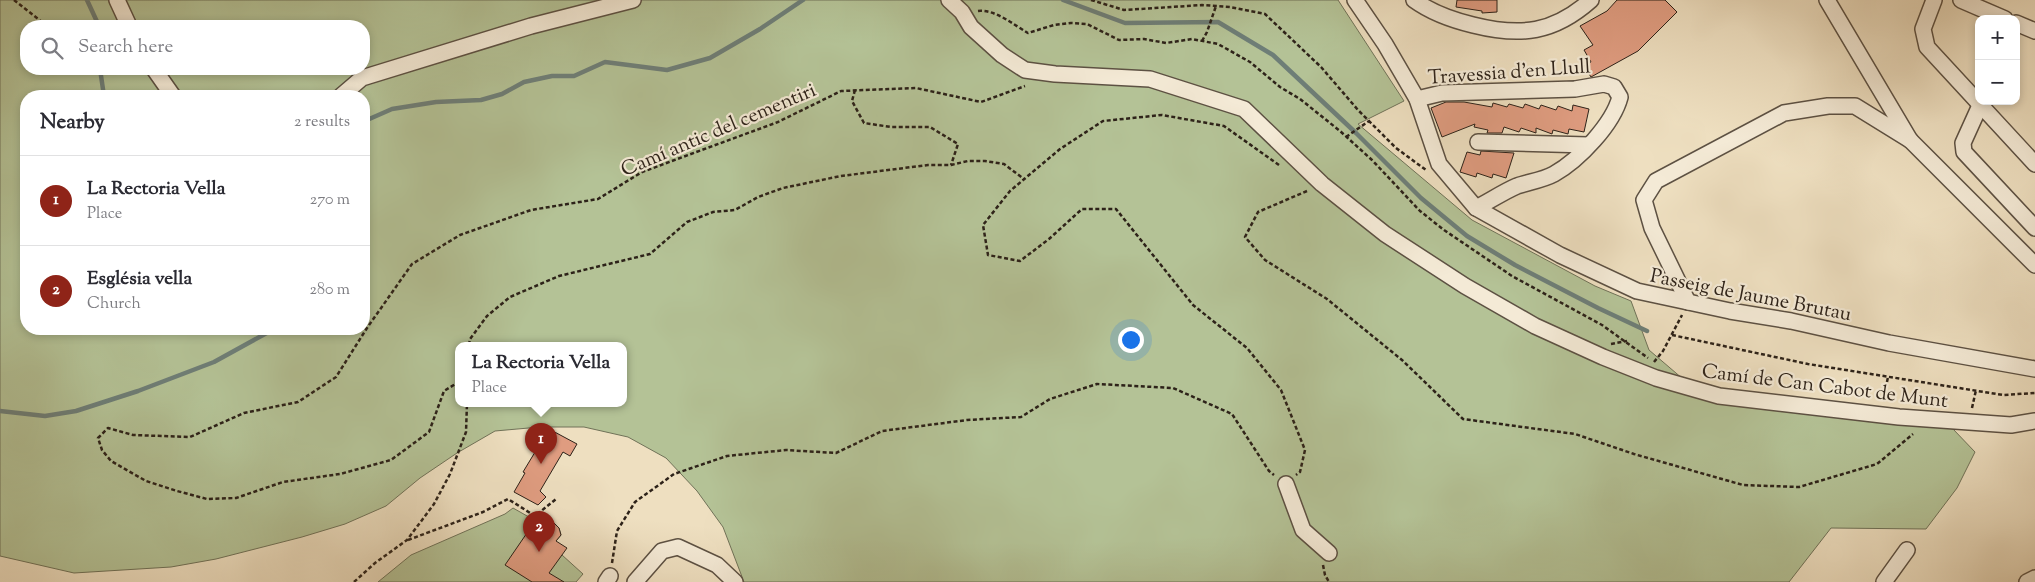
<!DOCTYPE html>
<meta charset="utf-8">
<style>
body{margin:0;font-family:"Sorts Mill Goudy",serif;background:#f7f7f7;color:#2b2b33}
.controls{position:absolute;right:15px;top:15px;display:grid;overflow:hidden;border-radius:10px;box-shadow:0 2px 8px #0003}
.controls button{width:45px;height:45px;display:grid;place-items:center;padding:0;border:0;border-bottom:1px solid #e1e1e2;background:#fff;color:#2b2b33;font:25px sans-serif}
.you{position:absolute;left:1130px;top:339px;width:18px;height:18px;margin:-12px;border:4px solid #fff;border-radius:50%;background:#1a73e8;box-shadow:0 0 0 8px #1a73e833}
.badge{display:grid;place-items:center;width:32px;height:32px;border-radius:50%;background:#8f2418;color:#fff;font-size:16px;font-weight:700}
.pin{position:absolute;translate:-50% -41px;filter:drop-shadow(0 1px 2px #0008)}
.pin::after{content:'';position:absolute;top:26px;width:18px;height:15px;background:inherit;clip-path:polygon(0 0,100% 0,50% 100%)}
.popup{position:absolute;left:455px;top:342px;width:172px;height:65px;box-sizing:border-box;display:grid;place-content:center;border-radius:10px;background:#fff;filter:drop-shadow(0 1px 4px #0005);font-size:16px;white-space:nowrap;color:#7c7c81}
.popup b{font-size:19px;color:#2b2b33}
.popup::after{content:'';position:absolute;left:50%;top:100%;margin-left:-10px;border:10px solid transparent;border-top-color:#fff}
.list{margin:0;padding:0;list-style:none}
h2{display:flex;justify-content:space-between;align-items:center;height:65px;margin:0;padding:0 20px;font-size:21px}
h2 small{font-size:16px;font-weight:400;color:#7c7c81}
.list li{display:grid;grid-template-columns:32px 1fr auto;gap:15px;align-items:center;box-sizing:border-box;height:90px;padding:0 20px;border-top:1px solid #e1e1e2}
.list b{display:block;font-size:19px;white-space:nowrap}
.list p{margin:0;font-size:16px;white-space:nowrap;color:#7c7c81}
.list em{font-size:16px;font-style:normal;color:#7c7c81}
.icon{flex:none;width:28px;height:28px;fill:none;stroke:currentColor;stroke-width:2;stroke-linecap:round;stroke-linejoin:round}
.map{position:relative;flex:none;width:2035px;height:582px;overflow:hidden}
.search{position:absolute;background:#fff;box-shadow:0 2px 8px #0003;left:20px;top:20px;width:350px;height:55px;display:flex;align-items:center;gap:12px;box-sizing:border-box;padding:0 18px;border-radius:20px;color:#7c7c81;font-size:19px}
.panel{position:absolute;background:#fff;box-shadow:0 2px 8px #0003;left:20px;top:90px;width:350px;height:245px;border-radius:20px}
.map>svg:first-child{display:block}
.green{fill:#b4c296;stroke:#707258;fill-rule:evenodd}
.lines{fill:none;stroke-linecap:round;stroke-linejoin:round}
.stream{stroke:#6e7e77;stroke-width:4.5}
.building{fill:#df9c80;stroke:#2d2219}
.minor-casing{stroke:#5d5143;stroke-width:18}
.path{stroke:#2d2219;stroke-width:2.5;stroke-dasharray:4 2.5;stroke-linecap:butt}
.minor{stroke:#f4ead6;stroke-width:15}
.labels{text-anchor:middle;stroke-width:4.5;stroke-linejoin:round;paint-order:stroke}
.street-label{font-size:20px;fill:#2d2219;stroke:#f4ead6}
</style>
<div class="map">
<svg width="2035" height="582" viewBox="0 0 2035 582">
<rect width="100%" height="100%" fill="#eedfc0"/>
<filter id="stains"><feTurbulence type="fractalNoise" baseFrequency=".004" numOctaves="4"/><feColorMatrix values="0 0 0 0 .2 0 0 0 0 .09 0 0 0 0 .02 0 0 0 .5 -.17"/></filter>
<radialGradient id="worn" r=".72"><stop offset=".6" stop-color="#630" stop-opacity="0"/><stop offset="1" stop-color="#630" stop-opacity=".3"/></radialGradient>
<g class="green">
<path d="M0,0h1338l66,101 -46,23 114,96 123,66 36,15 18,49 34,29 40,19 178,20 52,11 22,23 -18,36 -31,41 -95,-1 -42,54h-1045l-21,-55 -26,-36 -31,-33 -38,-21 -44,-10h-44l-45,4 -38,22 -37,25 -34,28 -41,18 -43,13 -86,22 -45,8 -97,6 -74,-17zM26,26h338v43h-338zM26,96h338v233h-338zM458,345h166v58h-166z"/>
<polygon points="513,508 543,525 553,522 559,528 561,535 556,541 562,555 583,574 576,582 378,582 411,555 505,514"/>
</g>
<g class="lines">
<g class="stream">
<polyline points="87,0 99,26"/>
<polyline points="1063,0 1125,23 1218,22 1273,55 1356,133 1421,198 1467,236 1515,265 1598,308 1647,331"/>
<polyline points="100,69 104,96"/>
<polyline points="364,125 367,120 392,109 436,102 481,100 502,94 524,82 552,76 574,76 605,62 667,70 710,58 760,29 803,0"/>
<polyline points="0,411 45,416 76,411 138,391 214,362 274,329"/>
</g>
</g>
<g class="building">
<polygon points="1457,0 1497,0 1497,12 1482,13 1482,11 1456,7"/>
<polygon points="1617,0 1665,0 1677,12 1638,51 1591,77 1584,66 1591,62 1584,50 1593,45 1580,26 1607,11"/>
<polygon points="1446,102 1464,102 1492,107 1493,103 1507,107 1509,104 1523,108 1525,104 1539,109 1541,105 1556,110 1558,106 1572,111 1573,105 1589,109 1584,132 1569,129 1568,134 1553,130 1552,134 1536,128 1536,133 1521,128 1519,132 1504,127 1502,133 1487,133 1488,130 1474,127 1475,124 1442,137 1431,108"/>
<polygon points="1481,151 1514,153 1506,178 1493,174 1492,178 1477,173 1476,177 1460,172 1467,152 1480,155"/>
<polygon points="549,429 577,444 570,456 563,452 540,491 546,497 538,505 514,492 525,473 523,472"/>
<polygon points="553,522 559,528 561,535 556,541 567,548 549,573 564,582 532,582 505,565 529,530"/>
</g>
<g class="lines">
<g class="minor-casing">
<g id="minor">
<polyline points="117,0 129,26"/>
<polyline points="949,0 962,12 971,27 1002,55 1025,70 1055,74 1150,79 1244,109 1322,184 1385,234 1465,286 1535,326 1603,357 1656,378 1719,396 1899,417 2011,425 2035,421"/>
<polyline points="1355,0 1385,44 1417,99 1439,164 1476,208 1560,255 1637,291 1730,311 1791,321 1889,343 2035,369"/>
<path d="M1414,0c18,13 38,20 59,25 48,12 81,8 118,-25"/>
<polyline points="1827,0 1910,140 2035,265"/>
<polyline points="1934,0 1923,29 1927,47 2035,164"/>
<polyline points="1961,0 2005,19"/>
<polyline points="2016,23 2035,31"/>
<polyline points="154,69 173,96"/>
<polyline points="341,96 362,78 531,26 633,0"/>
<path d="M1417,99l25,-6 133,-4 29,-5 10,3 6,10c-7,27 -41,63 -66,77 -11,6 -25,8 -37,12 -14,6 -27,15 -41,22"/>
<polyline points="1982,101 1963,143 1964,152 2035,228"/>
<polyline points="1478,142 1588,145"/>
<polyline points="1688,302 1652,228 1644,200 1656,181 1784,113 1828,106 1855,106 1910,140"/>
<polyline points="1286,484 1303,530 1329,553"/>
<polyline points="606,582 610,576"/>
<polyline points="635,582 662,551 678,547 717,565 735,582"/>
<polyline points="1884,582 1907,550"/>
<polyline points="2027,582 2035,578"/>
</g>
</g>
<g class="path">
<polyline points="14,0 47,26"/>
<polyline points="1091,0 1124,10 1202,5 1230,7 1265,14 1321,67 1358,110 1396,148 1426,170"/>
<path d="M978,11c17,-2 36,14 50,22l26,-8 17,-2 16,1 32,16 25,-1 22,4 26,-4 26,5 32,18 30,25 20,12 40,32 32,29 48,51 24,19 68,46 90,49 46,33"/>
<polyline points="1202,41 1207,32 1216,6"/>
<polyline points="855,90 852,101 864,123 891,127 930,127 958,144 951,165"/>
<polyline points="1346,137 1369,121"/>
<polyline points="1279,165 1224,126 1162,115 1103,121 1060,149 1010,191 983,225 988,255 1020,261 1049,239 1082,209 1116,209 1193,305 1247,348 1281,390 1305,450 1300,472 1296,475"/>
<polyline points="1307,191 1258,212 1245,237 1265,260 1327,299 1402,360 1463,419 1575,434 1634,454 1743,485 1799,487 1877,464 1913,434"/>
<polyline points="1672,335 1808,364 2003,395 2035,393"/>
<polyline points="1611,344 1627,341"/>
<polyline points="469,345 470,339 487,316 510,297 559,276 650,254 687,222 713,212 735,210 758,197 783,188 841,176 928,165 951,165 968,161 985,161 1004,164 1024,179"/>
<polyline points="1654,362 1663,351 1682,315"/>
<polyline points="458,386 457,383 444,391 429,432 391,460 340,474 283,482 236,498 207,499 177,491 146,481 111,461 102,450 98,438 108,428 133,435 190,437 244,413 298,402 336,377 367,328 412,264 460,235 531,210 598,199 642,172 778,122 841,91 916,88 981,102 1025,86"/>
<polyline points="1883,401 1888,377"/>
<polyline points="1972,408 1976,390"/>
<polyline points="408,540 483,512 508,499 535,516 556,499"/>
<polyline points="612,563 617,531 635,502 674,474 727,456 786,450 836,453 882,431 967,420 1021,417 1050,399 1097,384 1173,388 1232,414 1269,471 1274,475"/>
<polyline points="1323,565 1325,575 1329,582"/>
<polyline points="354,582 375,563 407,540 434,504 450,474 466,432 467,403"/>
</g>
<use href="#minor" class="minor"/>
</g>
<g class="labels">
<g class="street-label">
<text transform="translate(1509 71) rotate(-4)" y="7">Travessia d'en Llull</text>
<text transform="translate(718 129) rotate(-23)" y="7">Camí antic del cementiri</text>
<text transform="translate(1751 294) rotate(11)" y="7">Passeig de Jaume Brutau</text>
<text transform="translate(1825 385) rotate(7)" y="7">Camí de Can Cabot de Munt</text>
</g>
</g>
<rect width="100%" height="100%" filter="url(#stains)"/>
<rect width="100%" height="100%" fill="url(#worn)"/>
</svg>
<div class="controls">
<button>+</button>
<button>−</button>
</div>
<div class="you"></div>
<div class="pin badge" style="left:541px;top:464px">1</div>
<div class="popup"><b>La Rectoria Vella</b>Place</div>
<div class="pin badge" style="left:539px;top:552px">2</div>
<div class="search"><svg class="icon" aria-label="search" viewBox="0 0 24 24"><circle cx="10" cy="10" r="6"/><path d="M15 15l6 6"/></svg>Search here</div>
<section class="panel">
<h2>Nearby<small>2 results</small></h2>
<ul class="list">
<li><span class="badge">1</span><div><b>La Rectoria Vella</b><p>Place</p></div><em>270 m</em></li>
<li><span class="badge">2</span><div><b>Església vella</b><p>Church</p></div><em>280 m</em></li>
</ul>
</section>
</div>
